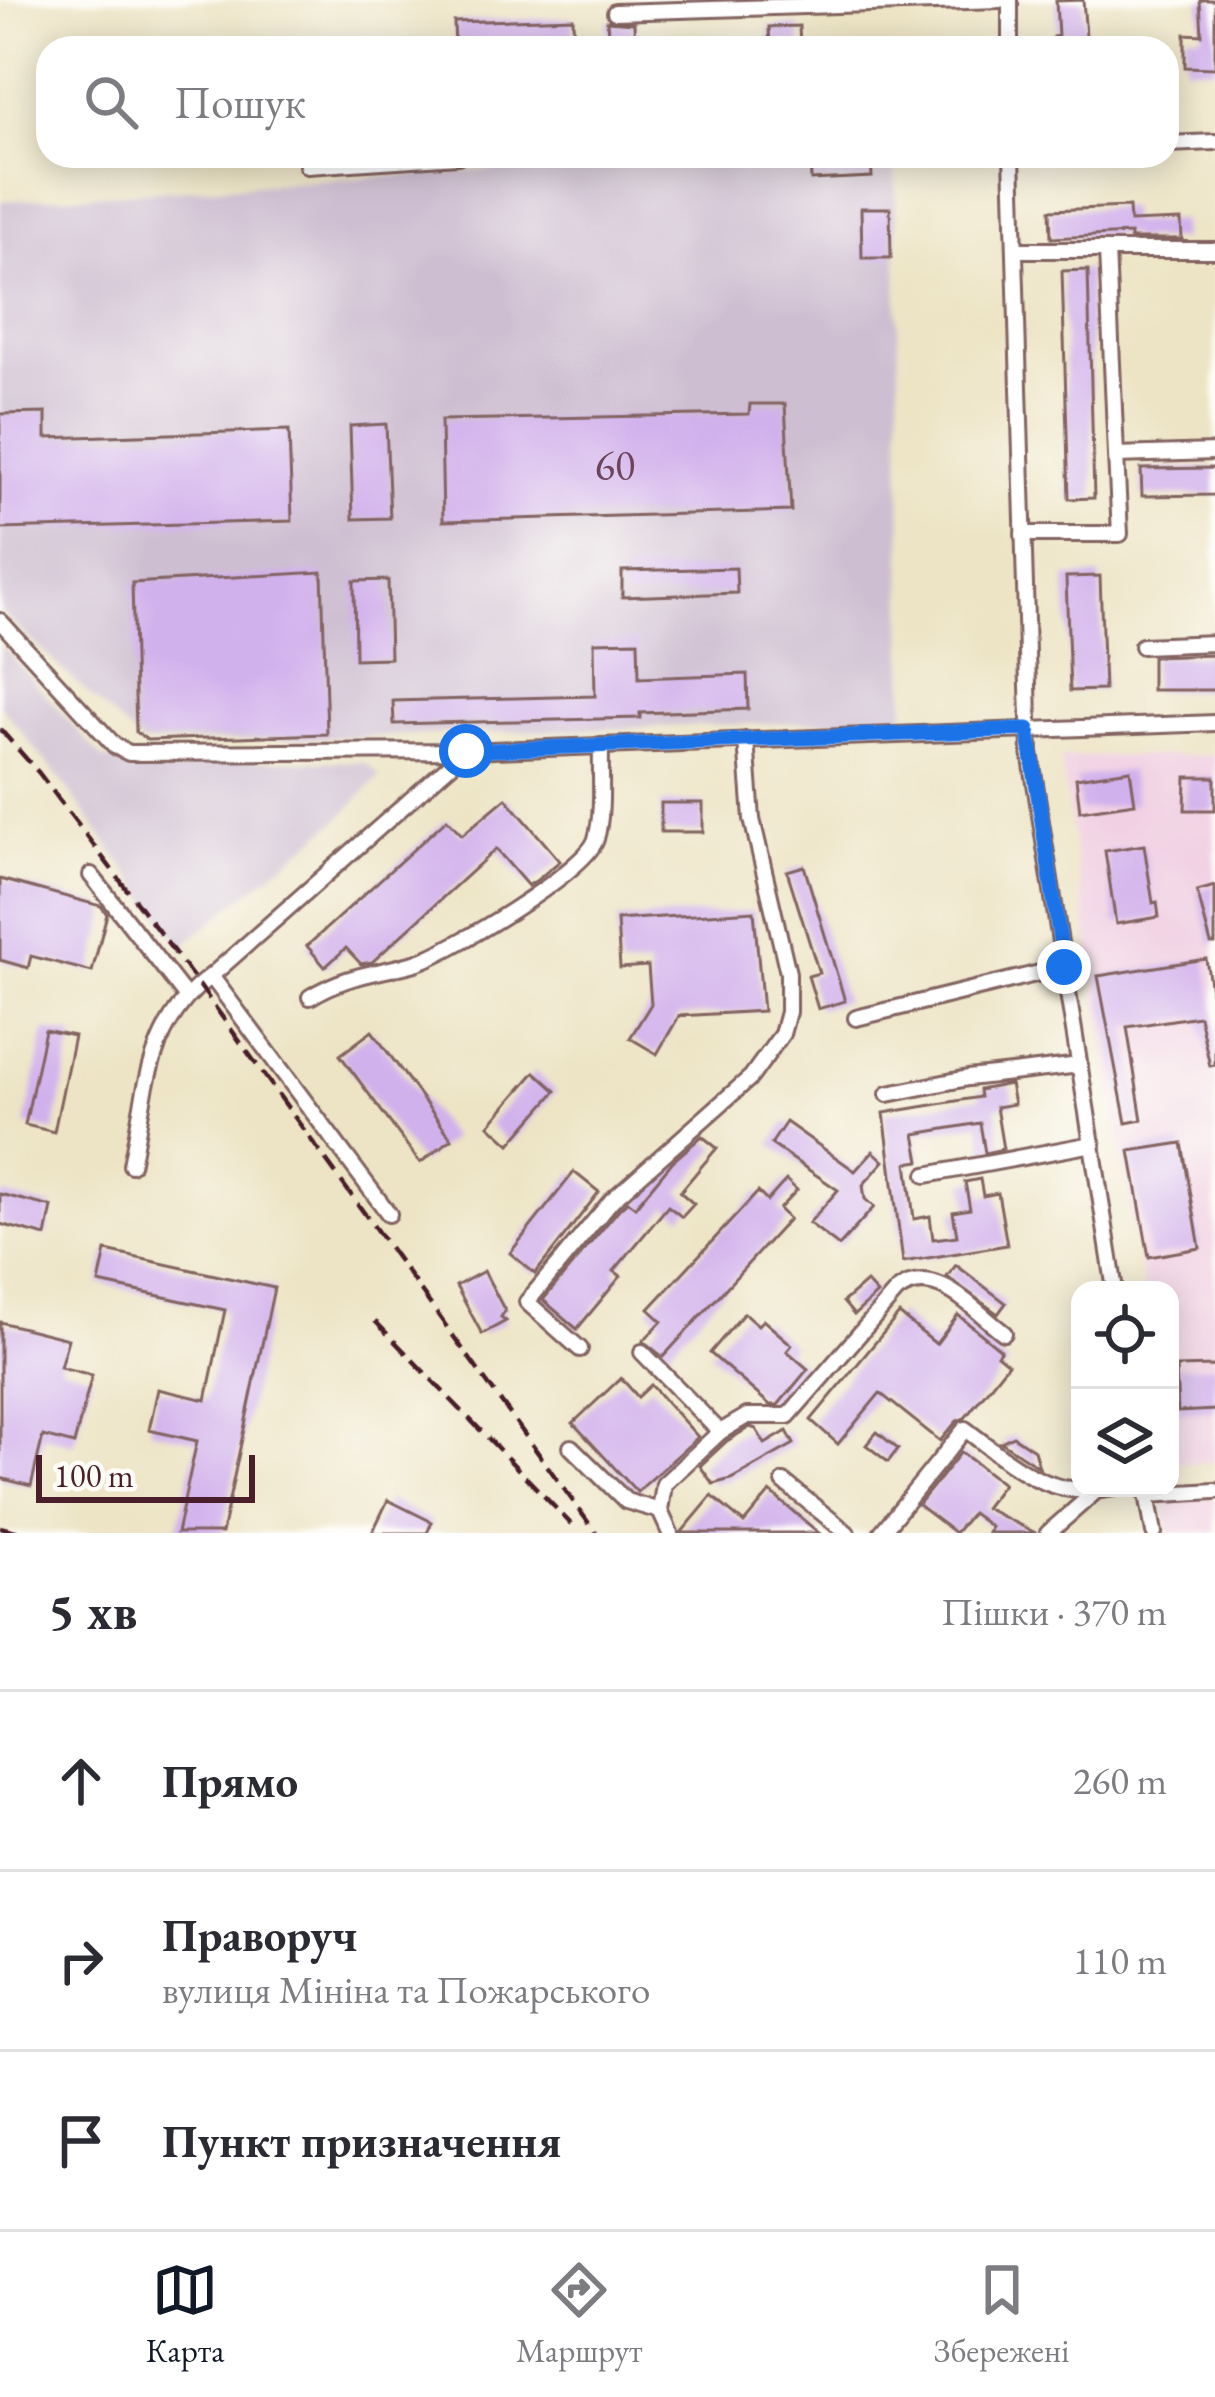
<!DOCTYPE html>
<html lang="uk">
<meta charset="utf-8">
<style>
body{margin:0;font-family:"EB Garamond",serif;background:#f7f7f7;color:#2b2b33}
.controls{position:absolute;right:36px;bottom:36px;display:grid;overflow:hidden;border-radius:24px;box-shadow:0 6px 30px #0003}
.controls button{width:108px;height:108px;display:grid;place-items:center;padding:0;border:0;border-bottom:3px solid #e1e1e2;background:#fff;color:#2b2b33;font:60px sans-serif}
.scale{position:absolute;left:36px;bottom:30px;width:219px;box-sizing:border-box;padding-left:12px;border:6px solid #4a1f2b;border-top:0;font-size:33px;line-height:42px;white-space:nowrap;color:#4a1f2b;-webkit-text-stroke:9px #fdfcf7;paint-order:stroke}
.stop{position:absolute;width:36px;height:36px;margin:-27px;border:9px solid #1a73e8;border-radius:50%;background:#fff}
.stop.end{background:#1a73e8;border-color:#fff;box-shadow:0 3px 12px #0008}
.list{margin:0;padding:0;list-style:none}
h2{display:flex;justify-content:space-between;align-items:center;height:156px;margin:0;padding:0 48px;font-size:51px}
h2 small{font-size:39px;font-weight:400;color:#7c7c81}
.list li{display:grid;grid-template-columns:78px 1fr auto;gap:36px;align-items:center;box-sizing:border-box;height:180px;padding:0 48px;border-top:3px solid #e1e1e2}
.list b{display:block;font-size:45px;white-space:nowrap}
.list p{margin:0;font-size:39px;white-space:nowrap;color:#7c7c81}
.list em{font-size:39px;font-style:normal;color:#7c7c81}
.icon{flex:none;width:66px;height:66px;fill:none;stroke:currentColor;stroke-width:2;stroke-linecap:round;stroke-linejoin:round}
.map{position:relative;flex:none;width:1215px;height:1533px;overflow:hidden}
.search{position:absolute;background:#fff;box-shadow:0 6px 30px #0003;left:36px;right:36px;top:36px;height:132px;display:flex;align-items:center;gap:30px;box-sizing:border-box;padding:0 42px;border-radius:36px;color:#7c7c81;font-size:45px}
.sheet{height:696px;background:#fff}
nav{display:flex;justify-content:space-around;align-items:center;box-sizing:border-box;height:168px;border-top:3px solid #e1e1e2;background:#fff;font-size:33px;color:#7c7c81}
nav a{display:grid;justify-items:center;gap:6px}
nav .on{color:#111827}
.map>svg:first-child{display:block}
.built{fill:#f1d0e3}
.industrial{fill:#cebed1}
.building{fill:#d1b1ec}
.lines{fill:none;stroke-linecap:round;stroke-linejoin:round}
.minor-casing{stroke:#836461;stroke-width:20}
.minor{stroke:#fff;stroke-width:14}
.rail{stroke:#4a1f2b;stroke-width:4.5;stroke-dasharray:18 9;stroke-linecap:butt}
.route{stroke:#1a73e8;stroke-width:15}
.labels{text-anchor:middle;stroke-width:10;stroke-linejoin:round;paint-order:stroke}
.number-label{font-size:42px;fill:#6c445b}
</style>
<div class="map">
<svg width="1215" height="1533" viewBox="0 0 1215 1533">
<rect width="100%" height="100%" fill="#fdfcf7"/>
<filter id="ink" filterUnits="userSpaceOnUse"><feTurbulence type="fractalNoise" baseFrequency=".00833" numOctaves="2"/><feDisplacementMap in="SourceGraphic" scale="24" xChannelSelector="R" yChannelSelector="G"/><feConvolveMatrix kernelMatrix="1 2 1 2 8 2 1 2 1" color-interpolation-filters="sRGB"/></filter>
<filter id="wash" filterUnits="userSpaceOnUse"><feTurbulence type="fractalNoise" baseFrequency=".004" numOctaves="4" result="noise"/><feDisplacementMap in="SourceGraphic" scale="48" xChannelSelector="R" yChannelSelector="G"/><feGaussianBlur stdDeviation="2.7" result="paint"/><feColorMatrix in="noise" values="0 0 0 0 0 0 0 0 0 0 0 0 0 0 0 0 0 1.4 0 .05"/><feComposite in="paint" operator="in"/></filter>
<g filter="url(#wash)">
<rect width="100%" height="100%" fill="#ede4c5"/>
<g class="built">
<polygon points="1215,755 1215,1462 1171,1464 1170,1290 1143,1290 1060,757"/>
<polygon points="1215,1497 1215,1533 1169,1533 1163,1498"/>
</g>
<g class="industrial">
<polygon points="708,156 895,156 905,719 142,744 0,611 0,201"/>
<polygon points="0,644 103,759 365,762 380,776 338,820 182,946 63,783 0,705"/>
</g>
<g id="blocks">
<g class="building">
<polygon points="1083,0 1087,48 1054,48 1053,37 1058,36 1056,1"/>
<polygon points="1200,0 1215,0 1215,68 1185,67 1185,34 1202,35"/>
<polygon points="573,18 574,48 455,48 454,22"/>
<polygon points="607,21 634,23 635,48 609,48"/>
<polygon points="799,26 800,48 770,48 769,27"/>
<polygon points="810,156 828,156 829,161 871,159 872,177 811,180"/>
<polygon points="1129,207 1130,222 1181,220 1182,239 1130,239 1130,234 1051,238 1050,210"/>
<polygon points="861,208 890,208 891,258 862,258"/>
<polygon points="1088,270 1094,498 1069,499 1062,271"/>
<polygon points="750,404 785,404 791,511 443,521 441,420 749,414"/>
<polygon points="46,413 46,438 289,430 292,521 0,529 0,414"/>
<polygon points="386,424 390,518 353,519 350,426"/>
<polygon points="1215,468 1215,495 1142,496 1141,469"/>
<polygon points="736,568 737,593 622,597 622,571"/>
<polygon points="322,572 327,734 147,740 136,732 132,583"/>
<polygon points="1100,576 1104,690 1070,691 1066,577"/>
<polygon points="388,580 390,658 355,659 354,581"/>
<polygon points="638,641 639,678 747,674 748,709 640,713 640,718 394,724 393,701 595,696 594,642"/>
<polygon points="1215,655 1215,690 1152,690 1152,657"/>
<polygon points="1130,770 1135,803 1080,811 1076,778"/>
<polygon points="1186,777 1215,777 1215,810 1185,810"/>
<polygon points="506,798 560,861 537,880 528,886 496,849 372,962 361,964 346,948 325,967 307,946 447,819 462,835"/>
<rect x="661" y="803" width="42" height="29"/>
<polygon points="1144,845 1153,903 1157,902 1159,917 1116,924 1105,851"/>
<polygon points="804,866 845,1001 818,1009 808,976 819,973 787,871"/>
<polygon points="0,879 101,906 107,914 92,972 31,956 28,968 0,960"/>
<polygon points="1215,886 1215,944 1211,944 1197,891"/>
<polygon points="754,911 763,1011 679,1016 657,1054 630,1038 651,1004 648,966 620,968 617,920"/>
<polygon points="1206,959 1215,1015 1215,1065 1210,1066 1199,1016 1127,1027 1142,1120 1126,1123 1098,976"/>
<polygon points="45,1030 74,1036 54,1132 25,1125"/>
<polygon points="372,1031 452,1139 420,1163 340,1055"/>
<polygon points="535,1072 556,1091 510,1144 489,1125"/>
<polygon points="1010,1084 1014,1104 996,1107 1003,1149 985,1153 980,1123 915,1134 920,1161 907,1163 914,1219 930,1216 933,1239 957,1236 953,1212 970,1209 965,1182 980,1179 983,1196 998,1193 1007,1245 903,1262 884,1113 980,1097 979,1090"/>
<polygon points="786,1122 855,1171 873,1151 884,1161 863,1185 865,1199 874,1207 839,1246 809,1223 838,1190 771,1144"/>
<polygon points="702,1136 717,1148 680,1192 694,1204 682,1217 668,1206 614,1271 621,1276 577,1329 543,1300 620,1208 628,1201 635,1207 673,1161"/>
<polygon points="1182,1143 1200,1248 1149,1257 1130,1151"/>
<polygon points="574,1172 599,1192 535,1274 510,1253"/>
<polygon points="786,1180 797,1190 779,1209 789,1219 663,1357 643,1341 662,1321 649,1309 758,1192 767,1201"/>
<polygon points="0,1194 52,1207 46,1236 0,1224"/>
<polygon points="106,1251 274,1288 222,1533 177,1533 197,1441 149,1430 158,1389 206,1400 225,1310 99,1283"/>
<polygon points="956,1265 1006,1303 998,1314 947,1277"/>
<polygon points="484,1271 505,1311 501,1317 506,1321 482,1334 456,1286"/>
<polygon points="866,1282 877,1294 854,1315 843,1302"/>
<polygon points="744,1313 758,1325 763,1320 792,1345 787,1351 808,1369 778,1405 770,1405 710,1353"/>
<polygon points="899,1314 936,1344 958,1315 1001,1350 997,1355 1008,1364 965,1418 957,1421 940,1441 880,1393 838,1444 811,1420"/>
<polygon points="0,1322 68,1339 60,1367 92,1375 74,1444 43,1436 31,1486 0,1478"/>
<polygon points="1215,1366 1215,1410 1178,1412 1176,1367"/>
<polygon points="621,1378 638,1397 651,1385 698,1437 637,1492 573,1423"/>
<polygon points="750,1427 756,1429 765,1444 787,1431 794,1444 731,1479 713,1484 700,1466 727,1441"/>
<polygon points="877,1432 898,1449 888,1462 866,1445"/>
<polygon points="1013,1436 1034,1450 1039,1467 1001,1442"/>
<polygon points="961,1452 1003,1484 985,1508 1036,1533 988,1533 991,1527 972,1513 955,1533 918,1505"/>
<polygon points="770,1492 819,1533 681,1533 712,1496 744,1523"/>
<polygon points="388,1500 432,1522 427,1533 372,1533"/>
</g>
</g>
</g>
<g filter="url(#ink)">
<use href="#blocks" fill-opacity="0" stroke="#836461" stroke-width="3"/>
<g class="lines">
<g class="minor-casing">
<g id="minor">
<polyline points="1010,0 1010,48"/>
<polyline points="615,12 1000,0"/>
<polyline points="1167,144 1215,142"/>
<polyline points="1012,156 1030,752 1115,1290"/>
<polyline points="307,166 458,156"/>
<polyline points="1015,250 1215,250"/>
<polyline points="1107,250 1116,455 1215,452"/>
<polyline points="1023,534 1120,534 1116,455"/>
<polyline points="0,621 115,746 129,753 466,751 1215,723"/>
<polyline points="1142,646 1215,643"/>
<polyline points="91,875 185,995"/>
<polyline points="211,976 389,1214"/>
<path d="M310,997c38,-23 65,-23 105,-34 34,-10 172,-93 181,-124 8,-28 4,-64 5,-93"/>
<polyline points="856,1018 1064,967"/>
<polyline points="888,1094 968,1078 1080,1065"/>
<path d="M131,1165c15,-72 16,-143 80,-189l255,-225"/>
<polyline points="926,1175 1093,1144"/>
<polyline points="580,1349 527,1302 612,1200 751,1077 782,1034 788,1012 788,973 752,819 746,740"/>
<polyline points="642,1352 720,1432"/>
<polyline points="571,1447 626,1501 660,1511"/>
<polyline points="784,1482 847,1533"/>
<polyline points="1146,1488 1154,1533"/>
<polyline points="1147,1495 1215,1491"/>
<path d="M670,1533l-10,-22 4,-27 56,-52 27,-16h41l109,-125c38,-29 76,19 107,42"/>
<path d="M881,1533l84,-104c49,37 85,72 150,59"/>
<polyline points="1048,1533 1095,1492"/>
</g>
</g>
<use href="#minor" class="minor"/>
<g class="rail">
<polyline points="0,729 39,773 199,985 596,1533"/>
<polyline points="375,1321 571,1524"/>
<polyline points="0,1527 24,1533"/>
</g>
</g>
</g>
<g class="lines" filter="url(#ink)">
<polyline class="route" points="466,751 1028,729 1064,967"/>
</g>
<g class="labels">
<g class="number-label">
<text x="615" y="480">60</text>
</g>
</g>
</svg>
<div class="controls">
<button><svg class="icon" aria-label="locate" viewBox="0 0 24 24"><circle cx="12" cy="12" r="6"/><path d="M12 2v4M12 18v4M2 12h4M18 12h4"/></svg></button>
<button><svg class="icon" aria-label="layers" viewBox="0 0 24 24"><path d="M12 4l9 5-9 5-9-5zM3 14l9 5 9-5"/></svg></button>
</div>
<div class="scale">100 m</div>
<div class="stop" style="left:466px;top:751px"></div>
<div class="stop end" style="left:1064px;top:967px"></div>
<div class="search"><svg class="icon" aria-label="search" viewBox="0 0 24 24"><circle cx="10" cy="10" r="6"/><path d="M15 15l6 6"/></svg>Пошук</div>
</div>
<section class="sheet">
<h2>5 хв<small>Пішки · 370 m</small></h2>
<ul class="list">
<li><svg class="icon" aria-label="ahead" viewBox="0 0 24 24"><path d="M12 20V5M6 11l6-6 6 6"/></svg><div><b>Прямо</b></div><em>260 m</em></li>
<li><svg class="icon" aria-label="right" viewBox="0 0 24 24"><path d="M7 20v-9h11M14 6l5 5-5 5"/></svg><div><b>Праворуч</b><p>вулиця Мініна та Пожарського</p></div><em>110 m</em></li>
<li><svg class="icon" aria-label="arrive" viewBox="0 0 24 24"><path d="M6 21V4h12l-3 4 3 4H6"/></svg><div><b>Пункт призначення</b></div></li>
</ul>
</section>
<nav>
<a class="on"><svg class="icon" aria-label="map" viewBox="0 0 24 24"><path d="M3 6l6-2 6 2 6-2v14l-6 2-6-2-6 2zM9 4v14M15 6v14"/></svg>Карта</a>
<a><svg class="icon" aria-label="directions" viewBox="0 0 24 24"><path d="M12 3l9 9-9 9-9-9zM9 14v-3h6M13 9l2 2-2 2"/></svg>Маршрут</a>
<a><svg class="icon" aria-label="saved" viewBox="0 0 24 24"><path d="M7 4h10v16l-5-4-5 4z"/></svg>Збережені</a>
</nav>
